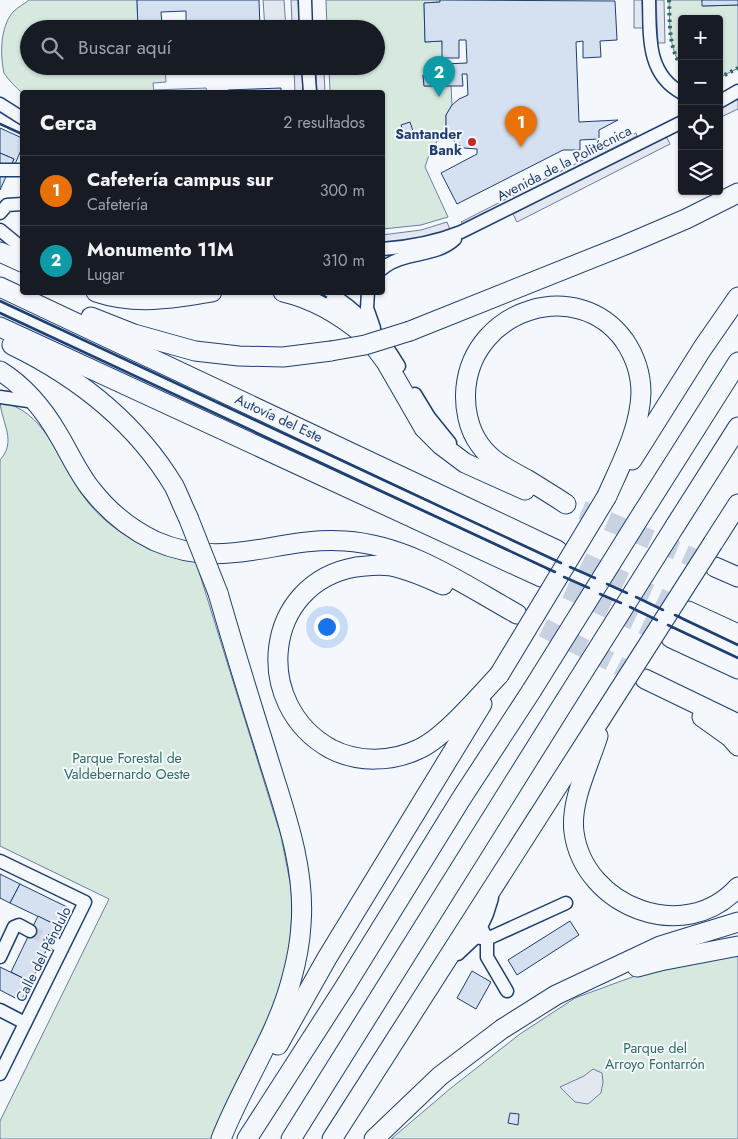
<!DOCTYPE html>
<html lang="es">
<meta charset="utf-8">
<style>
body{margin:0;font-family:Jost,sans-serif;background:#20242c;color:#f1f3f6}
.controls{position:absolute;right:15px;top:15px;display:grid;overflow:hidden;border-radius:5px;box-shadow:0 1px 4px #0004}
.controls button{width:45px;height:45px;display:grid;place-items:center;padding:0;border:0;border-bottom:1px solid #363941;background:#171b24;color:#f1f3f6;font:25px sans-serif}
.you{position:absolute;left:326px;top:626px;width:18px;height:18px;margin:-12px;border:4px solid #fff;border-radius:50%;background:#1a73e8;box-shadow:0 0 0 8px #1a73e833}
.badge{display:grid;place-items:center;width:32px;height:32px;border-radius:50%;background:#c62828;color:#fff;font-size:16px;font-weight:700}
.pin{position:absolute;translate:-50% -41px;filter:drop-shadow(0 1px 2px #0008)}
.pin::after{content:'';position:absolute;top:26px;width:18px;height:15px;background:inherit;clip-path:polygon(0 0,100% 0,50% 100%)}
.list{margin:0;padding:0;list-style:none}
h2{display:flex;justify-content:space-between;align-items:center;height:65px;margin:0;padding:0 20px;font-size:21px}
h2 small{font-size:16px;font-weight:400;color:#9ea1a6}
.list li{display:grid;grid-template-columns:32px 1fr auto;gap:15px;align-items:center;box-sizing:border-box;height:70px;padding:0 20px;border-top:1px solid #363941}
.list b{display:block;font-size:19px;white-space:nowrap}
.list p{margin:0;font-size:16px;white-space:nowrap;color:#9ea1a6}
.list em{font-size:16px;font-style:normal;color:#9ea1a6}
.icon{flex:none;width:28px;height:28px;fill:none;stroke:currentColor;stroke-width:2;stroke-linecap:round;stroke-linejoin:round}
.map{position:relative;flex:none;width:738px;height:1139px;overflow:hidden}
.search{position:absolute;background:#171b24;box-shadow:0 1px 4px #0004;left:20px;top:20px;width:365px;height:55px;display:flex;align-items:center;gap:12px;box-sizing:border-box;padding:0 18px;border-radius:28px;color:#9ea1a6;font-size:19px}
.panel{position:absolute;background:#171b24;box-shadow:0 1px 4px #0004;left:20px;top:90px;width:365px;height:205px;border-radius:5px}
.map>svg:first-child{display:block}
.green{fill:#d7e8df;stroke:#687fa3}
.parking{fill:#e3e8f0;stroke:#687fa3}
.building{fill:#d5e0f0;stroke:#1d3f73;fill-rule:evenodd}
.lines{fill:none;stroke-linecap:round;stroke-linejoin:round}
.minor-tunnel{stroke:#c9d2e0;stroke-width:12;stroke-dasharray:12 6;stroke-linecap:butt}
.highway-tunnel{stroke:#c9d2e0;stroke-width:19;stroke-dasharray:19 9;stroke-linecap:butt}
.minor-casing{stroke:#1d3f73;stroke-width:15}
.highway-casing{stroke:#1d3f73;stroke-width:21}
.minor{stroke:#f4f7fb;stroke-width:12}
.highway{stroke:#f4f7fb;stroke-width:19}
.highway-bridge-casing{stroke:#1d3f73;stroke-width:21;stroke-linecap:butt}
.highway-bridge{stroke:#f4f7fb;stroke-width:19}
.hedge{stroke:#2c6c60;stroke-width:4;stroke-dasharray:2.5 4;stroke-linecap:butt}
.wall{stroke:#1d3f73;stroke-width:2.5}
.poi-dot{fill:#c62828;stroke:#f4f7fb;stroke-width:2}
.labels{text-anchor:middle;stroke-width:4;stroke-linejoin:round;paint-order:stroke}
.poi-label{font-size:14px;font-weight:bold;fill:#1d3f73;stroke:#f4f7fb;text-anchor:end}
.street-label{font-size:14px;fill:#1d3f73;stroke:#f4f7fb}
.park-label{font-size:14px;fill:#2c6c60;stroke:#f4f7fb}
</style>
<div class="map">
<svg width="738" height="1139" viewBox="0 0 738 1139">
<rect width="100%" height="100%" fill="#f4f7fb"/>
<g class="green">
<path d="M29,0h108l1,29h-109v37h136l1,16 -13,1 1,9 -132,1c-6,-6 -13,-12 -18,-20 -4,-18 -4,-46 9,-61 5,-5 11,-8 16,-12z"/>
<polygon points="326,0 440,0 440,2 424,3 425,42 442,41 444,75 424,75 424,86 451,85 452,105 446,115 446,126 429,155 425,167 448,217 421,225 383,229 382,92 330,92 329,66 376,66 376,29 327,29"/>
<path d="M669,0h33l1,6 35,-1v63l-19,10v-59h-37v48c-14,-19 -12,-45 -13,-67z"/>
<path d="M0,402c44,7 59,58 81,91 27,39 70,61 115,69l85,274 10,51 1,24 -2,32 -6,36 -25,65 -48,95h-211v-18l109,-222 -109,-53v-386c17,-19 2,-36 0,-58z"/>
<polygon points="738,955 738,1139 391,1139 451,1088 520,1034 575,998 635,976"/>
</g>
<g class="parking">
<polygon points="263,0 284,0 286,29 265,29"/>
<polygon points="291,0 298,0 299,22 292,22"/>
<polygon points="634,0 642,0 643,28 634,28"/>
<polygon points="656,0 664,0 665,43 658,43"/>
<polygon points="168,66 276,66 276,69 169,74"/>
<polygon points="302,69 303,92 295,92 294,70"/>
<polygon points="316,72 324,72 325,92 317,92"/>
<polygon points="206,88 207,92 154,92 154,90"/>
<polygon points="738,99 738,109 719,118 719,109"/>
<polygon points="636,133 637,136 463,224 461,222"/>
<polygon points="666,136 670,144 517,222 513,214"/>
<polygon points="447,222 450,230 429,237 383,243 382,235 421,230"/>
<polygon points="593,1069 602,1073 603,1082 601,1093 588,1104 575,1102 560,1087 584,1076"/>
</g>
<g class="building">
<path d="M137,0h122l1,29h-122zM186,11v12l-24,1 -1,-12z"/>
<polygon points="440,0 615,1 617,40 600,41 601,57 583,58 583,41 576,42 579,122 618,120 599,130 599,139 580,140 580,150 563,150 457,204 441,173 477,154 477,149 464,148 458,145 450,137 446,126 446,115 452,105 459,99 468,95 467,74 462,74 463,86 424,86 423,75 444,75 444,64 467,63 466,40 459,40 459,58 442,58 442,41 425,42 424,3 440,2"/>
<polygon points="702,0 738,0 738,5 702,6"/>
<polygon points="281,88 281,92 228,92 228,90"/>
<polygon points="410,122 413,131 404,134 401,125"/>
<polygon points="0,128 22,138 22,148 15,164 12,163 14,159 0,153"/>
<polygon points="0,153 14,159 0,190"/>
<polygon points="0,874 20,884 10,903 0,898"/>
<polygon points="20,884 67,907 58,926 10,903"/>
<polygon points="38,916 58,926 31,982 11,972"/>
<polygon points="570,921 579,935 517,975 508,960"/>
<polygon points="0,967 31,982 21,1001 0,990"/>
<polygon points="472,971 491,982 476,1009 457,998"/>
<polygon points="510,1113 519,1114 518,1125 508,1123"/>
</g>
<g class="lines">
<polyline class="minor-tunnel" points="30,931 51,941"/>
<g class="highway-tunnel">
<polyline points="582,510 715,567"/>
<polyline points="557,550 688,611"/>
<polyline points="541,577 671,638"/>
<polyline points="518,615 645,679"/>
</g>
<g class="minor-casing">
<g id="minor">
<polyline points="305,0 306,29"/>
<path d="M649,0c1,35 -3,74 33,93"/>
<polyline points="308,66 310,92"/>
<polyline points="719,102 738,91"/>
<polyline points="0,104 22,118"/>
<polyline points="0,170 22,170"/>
<polyline points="0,213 7,205 22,204"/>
<polyline points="0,230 22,248"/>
<path d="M382,249c28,-2 54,-7 79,-17l221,-110"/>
<path d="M382,269c20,-18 53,-11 73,-30"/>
<path d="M328,292c31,18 53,44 71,74"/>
<polyline points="368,292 367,308 374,328"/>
<polyline points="415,394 429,417 450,443"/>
<polyline points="0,397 35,402"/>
<polyline points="0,861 85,902 0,1074"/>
<polyline points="51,941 62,948"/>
<polyline points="458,954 476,937 487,939 481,927 487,914 492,898"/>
<polyline points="0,957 14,927 19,925 30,931"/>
<polyline points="507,991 487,957 487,939 566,903"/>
<polyline points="0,1010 25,1023"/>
</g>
</g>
<g class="highway-casing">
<g id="highway">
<polyline points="0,252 22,262"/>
<polyline points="0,287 557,550"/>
<path d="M96,292c38,13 77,7 116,0"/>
<path d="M283,292c31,7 56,22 80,42"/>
<polyline points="91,317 134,334 195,351 239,356 283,357 331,351"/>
<polyline points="0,327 541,577"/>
<polyline points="410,331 625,245 686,219 738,193"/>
<path d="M12,345c66,32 124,78 162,141 5,10 9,21 14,31"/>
<polyline points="377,350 386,362 424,428 441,445 465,463 525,490"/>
<path d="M0,371c24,15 44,39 58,63 11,18 20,39 33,55 17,22 39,40 64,52 70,31 122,-5 190,0 64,4 118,43 172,73"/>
<polyline points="632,460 702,349 738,297"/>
<path d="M566,504c-12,-8 -25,-16 -38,-24 -18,-10 -36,-18 -48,-35 -12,-16 -16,-39 -14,-58 8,-78 111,-111 158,-47 11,16 17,33 17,53 -1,36 -20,71 -34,103"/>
<polyline points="643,512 738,362"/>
<polyline points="675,526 738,427"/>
<polyline points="713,543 738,504"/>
<polyline points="715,567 738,577"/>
<path d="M443,585c-16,-7 -35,-16 -53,-19 -11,-2 -23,0 -34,1 -93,16 -105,138 -25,182 27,14 61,13 88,0 25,-11 60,-53 80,-74"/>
<path d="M218,593c15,52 31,104 47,155 17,57 41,116 36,177 -1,19 -5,38 -10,56 -15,56 -49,104 -70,158"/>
<polyline points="688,611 738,634"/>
<polyline points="671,638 738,669"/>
<polyline points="645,679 738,724"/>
<polyline points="702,717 730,737 738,746"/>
<path d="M598,736c-9,29 -28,65 -24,96 10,75 111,114 164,55"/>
<polyline points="637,967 660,961 738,946"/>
<polyline points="278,1045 327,958 482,704"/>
<polyline points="247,1139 346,985 461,799 532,690"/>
<polyline points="291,1139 563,704"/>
<polyline points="332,1139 600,720"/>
<polyline points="374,1139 440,1076 502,1029 556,995 660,946 738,922"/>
</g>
</g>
<use href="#minor" class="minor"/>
<use href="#highway" class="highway"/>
<g class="highway-bridge-casing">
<g id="highway-bridge">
<polyline points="331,351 365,345 410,331"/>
<polyline points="188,517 218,593"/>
<polyline points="499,675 607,496"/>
<polyline points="532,690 643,512"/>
<polyline points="563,704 675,526"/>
<polyline points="600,720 713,543"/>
</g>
</g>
<use href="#highway-bridge" class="highway-bridge"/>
<g class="hedge">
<path d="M669,0c1,22 -1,48 13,67"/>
<polyline points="719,78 738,68"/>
</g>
<g class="wall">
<polyline points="0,124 22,134"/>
<polyline points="317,292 326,297"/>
<polyline points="0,301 561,563"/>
<polyline points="0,313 555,572"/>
<polyline points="570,567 595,578"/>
<polyline points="564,577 589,588"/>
<polyline points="607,584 627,593"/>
<polyline points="600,594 621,603"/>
<polyline points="636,597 663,610"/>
<polyline points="630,607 657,620"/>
<polyline points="675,615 738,645"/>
<polyline points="668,625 738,658"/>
</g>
</g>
<circle class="poi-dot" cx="472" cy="142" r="5"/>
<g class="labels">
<g class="poi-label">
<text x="462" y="139">Santander<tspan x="462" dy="16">Bank</tspan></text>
</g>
<g class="street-label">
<text transform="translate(564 163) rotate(-27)" y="5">Avenida de la Politécnica</text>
<text transform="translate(279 418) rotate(25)" y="5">Autovía del Este</text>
<text transform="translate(43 954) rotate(-63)" y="5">Calle del Péndulo</text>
</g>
<g class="park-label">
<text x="127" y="763">Parque Forestal de<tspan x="127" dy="16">Valdebernardo Oeste</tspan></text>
<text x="655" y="1053">Parque del<tspan x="655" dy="16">Arroyo Fontarrón</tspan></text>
</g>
</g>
</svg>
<div class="controls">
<button>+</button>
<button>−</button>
<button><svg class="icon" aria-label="locate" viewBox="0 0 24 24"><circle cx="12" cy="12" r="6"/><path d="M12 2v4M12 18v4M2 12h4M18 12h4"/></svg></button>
<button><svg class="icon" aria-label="layers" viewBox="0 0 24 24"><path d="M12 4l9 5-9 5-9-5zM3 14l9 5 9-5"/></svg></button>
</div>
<div class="you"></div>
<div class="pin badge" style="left:521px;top:147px;background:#e8710a">1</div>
<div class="pin badge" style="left:439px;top:97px;background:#0f9aa8">2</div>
<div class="search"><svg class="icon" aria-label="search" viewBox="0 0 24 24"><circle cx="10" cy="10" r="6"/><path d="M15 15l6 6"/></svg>Buscar aquí</div>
<section class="panel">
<h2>Cerca<small>2 resultados</small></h2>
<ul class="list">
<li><span class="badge" style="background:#e8710a">1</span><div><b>Cafetería campus sur</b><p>Cafetería</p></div><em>300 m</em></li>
<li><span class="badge" style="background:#0f9aa8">2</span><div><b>Monumento 11M</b><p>Lugar</p></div><em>310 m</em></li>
</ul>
</section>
</div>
